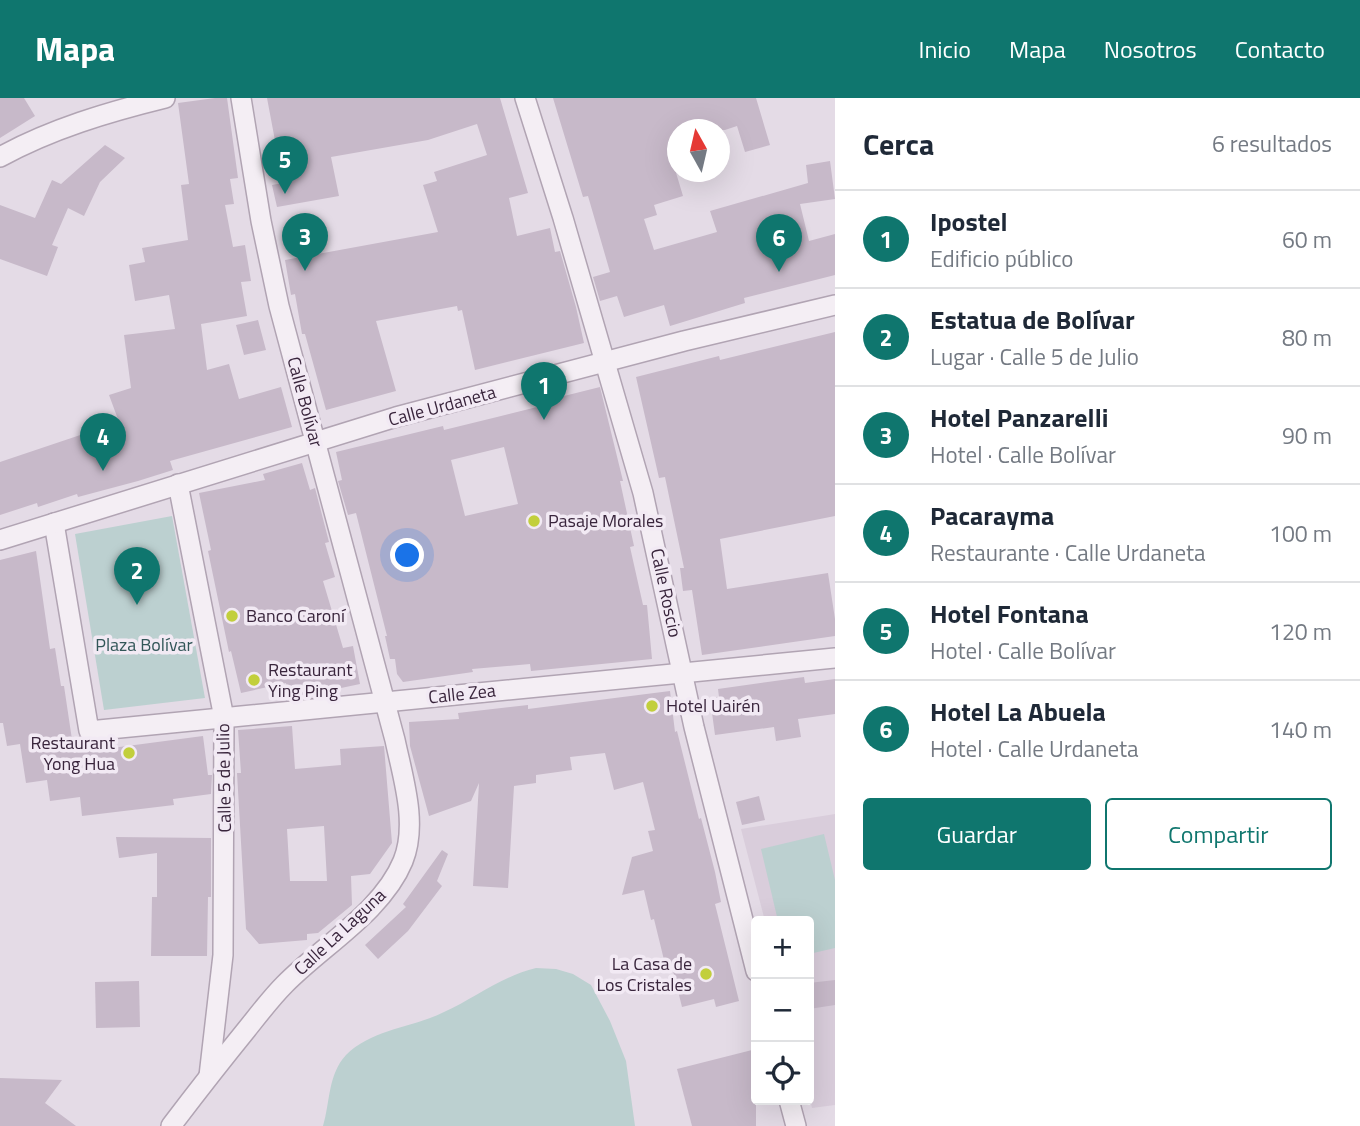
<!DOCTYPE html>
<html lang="es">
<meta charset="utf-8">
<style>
body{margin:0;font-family:"Titillium Web",sans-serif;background:#f6f6f7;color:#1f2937}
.controls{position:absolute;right:21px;bottom:21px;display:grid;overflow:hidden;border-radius:7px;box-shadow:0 7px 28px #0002}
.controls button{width:63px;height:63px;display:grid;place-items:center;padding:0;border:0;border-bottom:2px solid #e0e1e3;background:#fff;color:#1f2937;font:35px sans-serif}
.compass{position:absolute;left:667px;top:21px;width:63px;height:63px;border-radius:50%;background:#fff;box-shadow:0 7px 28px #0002;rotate:352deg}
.you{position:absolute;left:408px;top:458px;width:24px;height:24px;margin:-18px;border:5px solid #fff;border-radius:50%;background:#1a73e8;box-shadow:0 0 0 10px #1a73e833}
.badge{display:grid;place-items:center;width:46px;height:46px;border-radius:50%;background:#0f766e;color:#fff;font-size:23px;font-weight:700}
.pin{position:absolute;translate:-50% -58px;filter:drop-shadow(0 2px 4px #0008)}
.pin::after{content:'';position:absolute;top:37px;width:24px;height:21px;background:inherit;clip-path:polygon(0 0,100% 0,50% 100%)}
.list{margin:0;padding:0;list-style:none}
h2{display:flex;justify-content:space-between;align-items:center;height:91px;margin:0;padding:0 28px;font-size:30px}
h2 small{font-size:23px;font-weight:400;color:#747a83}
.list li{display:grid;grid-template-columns:46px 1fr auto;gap:21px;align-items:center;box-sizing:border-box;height:98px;padding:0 28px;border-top:2px solid #e0e1e3}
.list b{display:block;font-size:26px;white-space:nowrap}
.list p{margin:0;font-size:23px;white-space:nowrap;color:#747a83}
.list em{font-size:23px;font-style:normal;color:#747a83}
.actions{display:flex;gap:14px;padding:21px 28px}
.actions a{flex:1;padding:16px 0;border:2px solid #0f766e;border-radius:7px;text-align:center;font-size:24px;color:#0f766e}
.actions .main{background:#0f766e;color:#fff}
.icon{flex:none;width:38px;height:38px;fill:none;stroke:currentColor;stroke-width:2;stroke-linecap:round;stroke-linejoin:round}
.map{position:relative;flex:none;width:835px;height:1028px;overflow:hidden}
header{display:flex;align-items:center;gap:42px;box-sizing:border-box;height:98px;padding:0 35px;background:#0f766e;color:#fff}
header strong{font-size:33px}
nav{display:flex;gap:38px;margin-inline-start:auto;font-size:24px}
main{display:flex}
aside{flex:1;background:#fff}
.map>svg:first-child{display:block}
.built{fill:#d9cddb}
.green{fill:#bcd0d0}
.building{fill:#c7b9c9;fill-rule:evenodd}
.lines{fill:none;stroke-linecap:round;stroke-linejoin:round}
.minor-casing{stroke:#b1a4b3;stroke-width:22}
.minor{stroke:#f4eef4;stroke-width:19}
.poi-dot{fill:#c2cf3c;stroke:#f2eaf4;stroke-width:2.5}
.labels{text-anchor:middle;stroke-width:7;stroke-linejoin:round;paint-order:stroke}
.street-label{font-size:18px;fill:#39253c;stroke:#f2eaf4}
.poi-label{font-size:18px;fill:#39253c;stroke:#f2eaf4;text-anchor:start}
.park-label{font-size:18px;fill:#325658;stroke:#f2eaf4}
</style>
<header>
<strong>Mapa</strong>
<nav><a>Inicio</a><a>Mapa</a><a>Nosotros</a><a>Contacto</a></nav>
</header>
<main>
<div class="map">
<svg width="835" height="1028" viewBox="0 0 835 1028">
<rect width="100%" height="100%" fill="#e4dbe6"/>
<polygon class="built" points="835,716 835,1007 812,1010 809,996 809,823 765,823 741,731"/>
<g class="green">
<polygon points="172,418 205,600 104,612 75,436"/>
<polygon points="824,736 835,782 835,850 809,856 809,823 778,823 761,751"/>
<path d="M536,870l20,1 17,5 18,11 19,36 16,40 9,65h-312c7,-23 5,-52 23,-71 26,-26 66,-27 98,-43 31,-14 58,-36 92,-44z"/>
</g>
<g class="building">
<polygon points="0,0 24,0 35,18 0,40"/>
<polygon points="215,0 227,0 238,80 230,81 234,106 225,107 233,149 245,147 251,183 241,184 247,218 201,226 207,272 229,266 239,301 281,289 292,329 170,363 173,372 138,383 78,399 77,396 38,409 37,405 0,417 0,364 119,324 109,297 131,290 124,237 175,231 169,197 135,203 129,167 145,164 142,150 188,142 181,87 189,86 178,5"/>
<polygon points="267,0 500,0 528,95 509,100 517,138 550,130 555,154 560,153 576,209 584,245 475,272 462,212 458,213 457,208 376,223 396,293 326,312 305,236 302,236 295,196 291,197 285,162 438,134 423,87 437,83 434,74 487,57 477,26 428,42 331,59 339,98 277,109 272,87 283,85"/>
<polygon points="553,0 756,0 770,47 745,54 737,28 725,32 677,32 677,46 668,48 683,98 654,107 657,117 644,121 654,152 717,134 710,113 808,85 806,67 830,63 835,101 800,106 809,143 835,136 835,177 744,200 745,205 670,228 664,207 624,219 617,198 600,203 593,179 610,174 588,98 583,99"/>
<polygon points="105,47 125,60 100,84 84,118 68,110 52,147 58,149 47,178 0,161 0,107 35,120 52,82 61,86"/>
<polygon points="258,222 266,252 244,257 236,227"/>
<polygon points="835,234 835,418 720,441 727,491 828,475 835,521 835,538 702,557 692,492 683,493 680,470 684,470 665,379 659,380 636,279 719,258 720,262"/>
<path d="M600,289l23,94h-3l14,65 -4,1 13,58h4l5,54 -121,12 -1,-7 -58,5 1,3 -70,10 -6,-8 -2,-15h-5l-5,-23h2l-31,-123 -8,2 -10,-34 4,-1 -6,-28 107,-26 1,4 53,-13 64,-16 -1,-4zM504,349l14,57 -53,12 -14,-56z"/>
<polygon points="302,365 310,392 315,390 329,444 325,445 335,479 323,483 343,550 353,548 360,586 289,601 286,585 241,595 231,553 229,554 208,453 211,452 199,395 265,382 263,376"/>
<polygon points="36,453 50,551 55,550 61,588 64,588 74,655 203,638 208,677 212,677 211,696 173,701 174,707 82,718 80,699 50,703 47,682 26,685 20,646 7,648 3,625 0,625 0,462"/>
<polygon points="804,579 805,585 835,581 835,616 798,621 801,639 776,643 774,629 715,637 710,600 719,599 718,591"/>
<polygon points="670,593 675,634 677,633 699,721 701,720 715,774 721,804 715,806 739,903 716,909 714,901 682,909 671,865 665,866 654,821 651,822 644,792 622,797 632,759 653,753 648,733 655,732 643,684 614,692 605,655 570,659 572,672 536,677 536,685 514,688 508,790 473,788 479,685 471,703 429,718 410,648 409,624 459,621 458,615 528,607 528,611"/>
<path d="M292,628l3,43 46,-4 -1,-16 44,-3 8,97 -22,31 -19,2 1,29 -34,28 -11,1v6l-48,4 -13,-15 -9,-156h4l-3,-43zM324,728l3,55h-37l-3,-52z"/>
<polygon points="759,698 765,722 742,727 736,704"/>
<polygon points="116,739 211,740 211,799 208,799 207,858 151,858 152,799 157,799 157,755 119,760"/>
<polygon points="442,752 448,756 437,783 442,788 408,833 378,861 365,847 406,809 403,806"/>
<polygon points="835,882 835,907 809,911 809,885"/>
<polygon points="139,883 140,929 96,930 95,884"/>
<polygon points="756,951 756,1028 692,1028 677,971"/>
<polygon points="0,980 62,982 45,1005 76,1028 0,1028"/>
</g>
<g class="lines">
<g class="minor-casing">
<g id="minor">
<polyline points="525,0 563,120 643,395 694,629 756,873"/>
<path d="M0,59c51,-28 108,-45 165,-59"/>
<polyline points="178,386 224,620 223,857 209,978"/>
<polyline points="54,425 89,633 835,560"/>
<polyline points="0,442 396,319 684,243 835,207"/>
<polyline points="789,1002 796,1028"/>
<path d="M171,1028c25,-33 50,-65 76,-97 12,-15 24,-31 38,-45 37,-38 97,-72 118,-123 15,-37 0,-83 -8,-121l-116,-434 -18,-85 -20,-123"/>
</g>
</g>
<use href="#minor" class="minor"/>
</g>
<g class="poi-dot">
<circle cx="534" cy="423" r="7"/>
<circle cx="232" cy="518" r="7"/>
<circle cx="254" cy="582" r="7"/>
<circle cx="652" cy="608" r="7"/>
<circle cx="129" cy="655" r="7"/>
<circle cx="706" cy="876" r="7"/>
</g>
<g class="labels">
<g class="street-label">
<text transform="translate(305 304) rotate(75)" y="6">Calle Bolívar</text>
<text transform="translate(442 308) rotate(-15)" y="6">Calle Urdaneta</text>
<text transform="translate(666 495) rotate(78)" y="6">Calle Roscio</text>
<text transform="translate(462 596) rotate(-6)" y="6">Calle Zea</text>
<text transform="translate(224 680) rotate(-91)" y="6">Calle 5 de Julio</text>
<text transform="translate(340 834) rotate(-43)" y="6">Calle La Laguna</text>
</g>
<g class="poi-label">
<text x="548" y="429">Pasaje Morales</text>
<text x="246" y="524">Banco Caroní</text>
<text x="268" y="578">Restaurant<tspan x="268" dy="21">Ying Ping</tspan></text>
<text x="666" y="614">Hotel Uairén</text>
<text x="115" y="651" text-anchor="end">Restaurant<tspan x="115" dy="21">Yong Hua</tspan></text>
<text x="692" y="872" text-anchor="end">La Casa de<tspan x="692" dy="21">Los Cristales</tspan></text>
</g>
<g class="park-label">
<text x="144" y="553">Plaza Bolívar</text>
</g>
</g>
</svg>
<div class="controls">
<button>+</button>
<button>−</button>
<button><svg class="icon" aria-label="locate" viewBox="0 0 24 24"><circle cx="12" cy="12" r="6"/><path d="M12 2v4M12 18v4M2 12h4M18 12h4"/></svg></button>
</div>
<svg class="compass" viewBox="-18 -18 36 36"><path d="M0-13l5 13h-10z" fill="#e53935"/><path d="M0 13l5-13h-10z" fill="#747a83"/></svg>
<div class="you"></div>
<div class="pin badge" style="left:544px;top:322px">1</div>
<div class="pin badge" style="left:137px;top:507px">2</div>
<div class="pin badge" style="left:305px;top:173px">3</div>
<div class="pin badge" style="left:103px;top:373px">4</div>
<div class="pin badge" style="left:285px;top:96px">5</div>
<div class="pin badge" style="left:779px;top:174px">6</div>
</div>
<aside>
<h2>Cerca<small>6 resultados</small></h2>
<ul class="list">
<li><span class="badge">1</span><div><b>Ipostel</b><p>Edificio público</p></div><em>60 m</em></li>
<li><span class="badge">2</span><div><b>Estatua de Bolívar</b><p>Lugar · Calle 5 de Julio</p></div><em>80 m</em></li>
<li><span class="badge">3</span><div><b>Hotel Panzarelli</b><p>Hotel · Calle Bolívar</p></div><em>90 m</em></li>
<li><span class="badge">4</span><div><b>Pacarayma</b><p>Restaurante · Calle Urdaneta</p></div><em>100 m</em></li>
<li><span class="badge">5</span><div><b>Hotel Fontana</b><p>Hotel · Calle Bolívar</p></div><em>120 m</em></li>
<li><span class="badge">6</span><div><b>Hotel La Abuela</b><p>Hotel · Calle Urdaneta</p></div><em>140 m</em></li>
</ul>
<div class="actions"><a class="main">Guardar</a><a>Compartir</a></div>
</aside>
</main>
